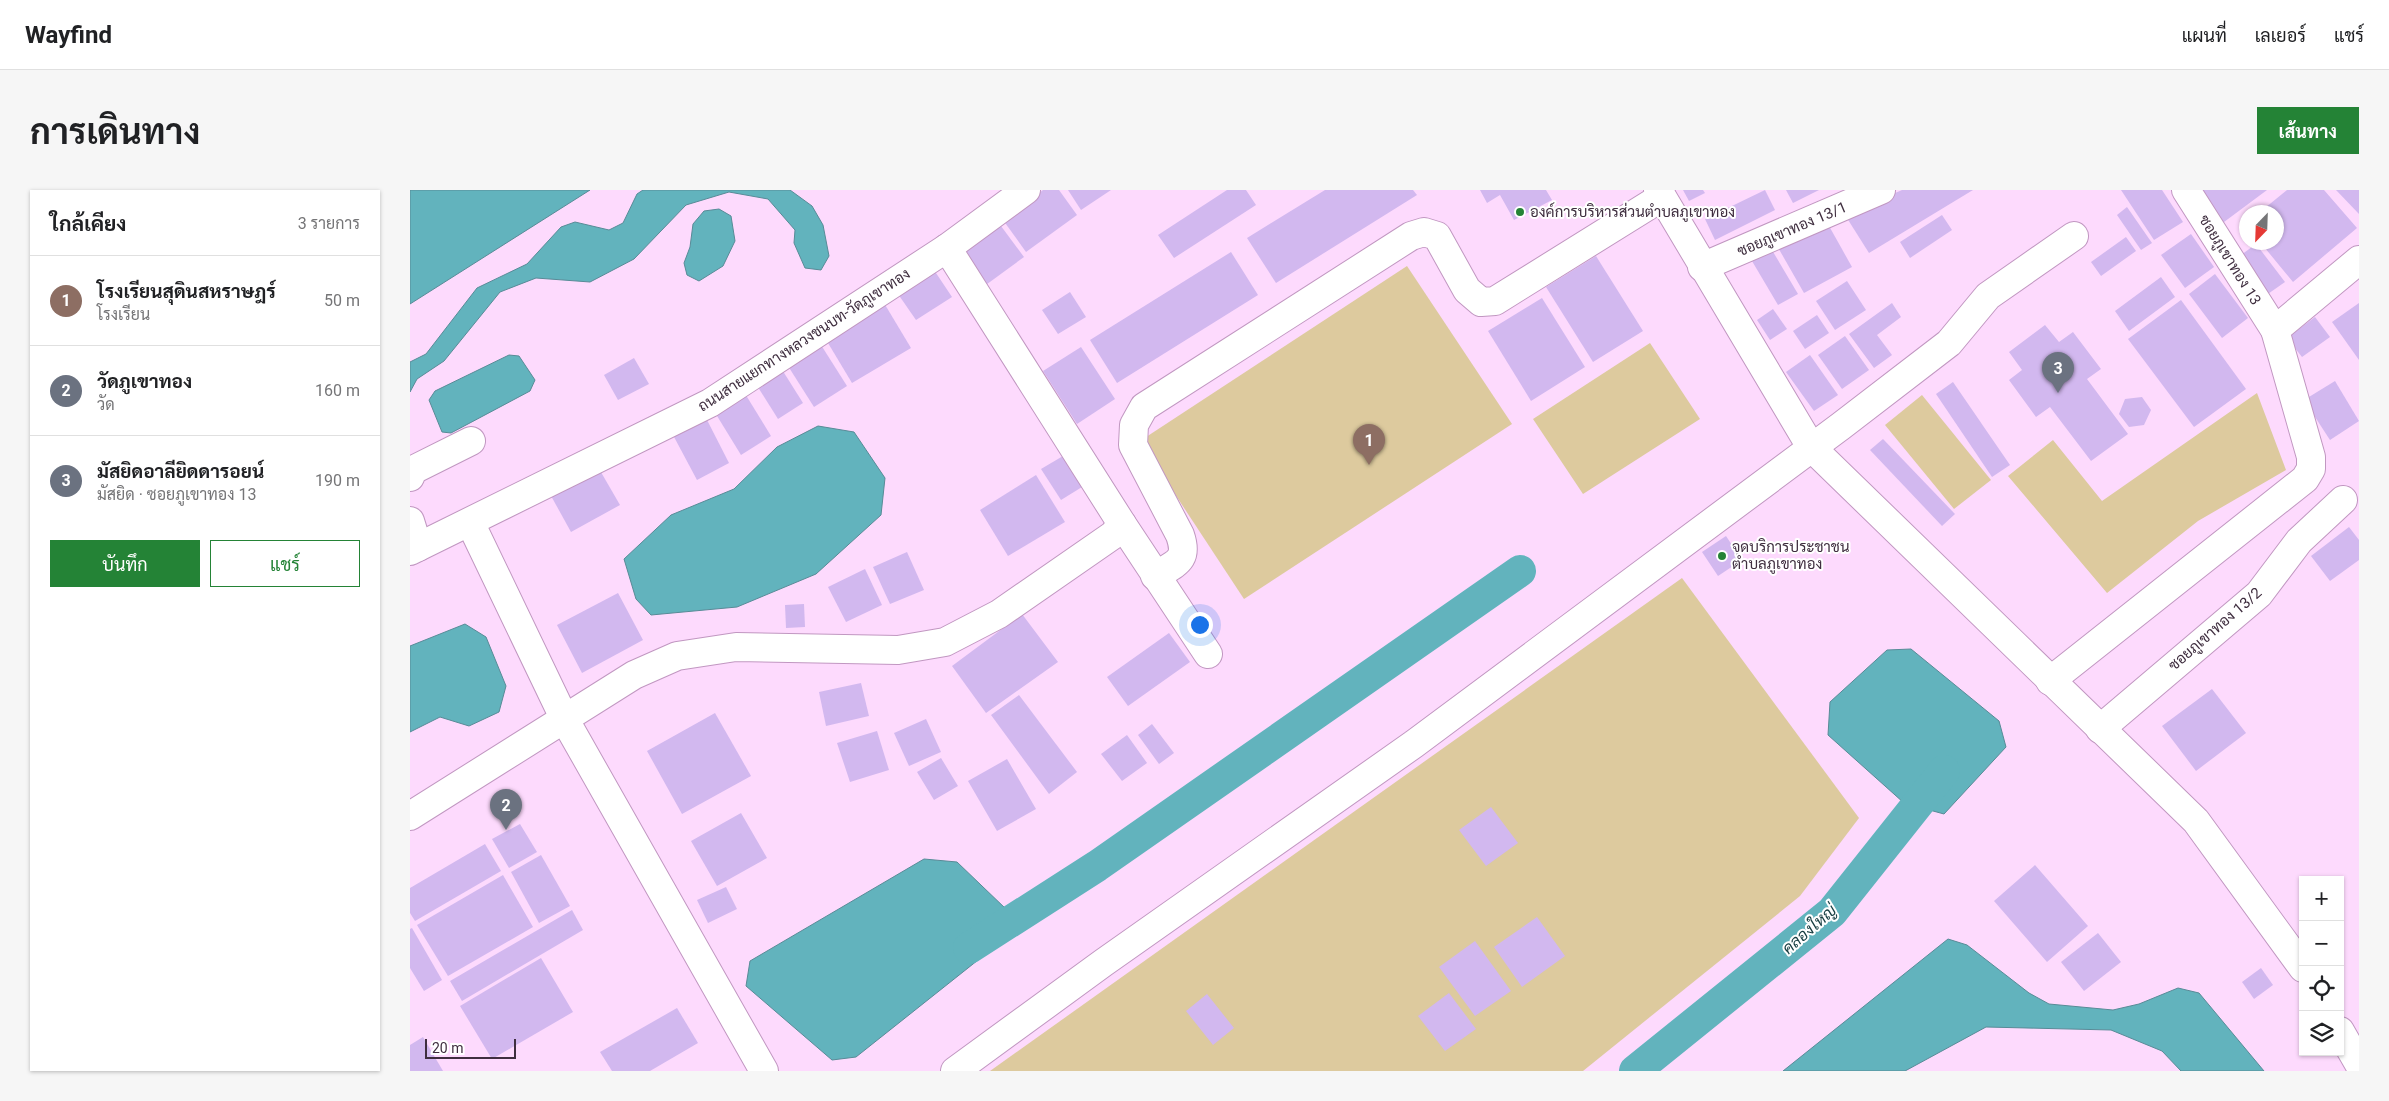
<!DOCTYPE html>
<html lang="th">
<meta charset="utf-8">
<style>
body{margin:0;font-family:Roboto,Sarabun,sans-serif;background:#f6f6f6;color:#202124}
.controls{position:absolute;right:15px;bottom:15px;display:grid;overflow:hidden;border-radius:0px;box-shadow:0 1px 4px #0004}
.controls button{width:45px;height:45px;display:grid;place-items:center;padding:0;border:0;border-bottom:1px solid #e0e0e0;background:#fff;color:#202124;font:25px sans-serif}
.compass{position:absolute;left:1829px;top:15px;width:45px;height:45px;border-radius:50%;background:#fff;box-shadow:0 1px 4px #0004;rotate:203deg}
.scale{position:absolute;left:15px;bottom:12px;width:91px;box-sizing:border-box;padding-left:5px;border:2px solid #3f2e3f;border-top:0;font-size:14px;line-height:18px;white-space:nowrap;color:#3f2e3f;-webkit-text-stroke:4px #fff;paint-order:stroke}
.you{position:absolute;left:789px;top:434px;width:18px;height:18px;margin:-12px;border:4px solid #fff;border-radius:50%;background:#1a73e8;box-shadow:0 0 0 8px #1a73e833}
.badge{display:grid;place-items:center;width:32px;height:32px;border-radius:50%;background:#248336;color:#fff;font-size:16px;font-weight:700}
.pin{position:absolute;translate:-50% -41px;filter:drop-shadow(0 1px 2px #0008)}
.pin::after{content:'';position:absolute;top:26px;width:18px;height:15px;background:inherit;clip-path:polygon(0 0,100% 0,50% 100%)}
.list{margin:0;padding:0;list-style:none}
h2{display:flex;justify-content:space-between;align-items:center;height:65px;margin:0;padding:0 20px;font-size:21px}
h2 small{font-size:16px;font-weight:400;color:#757577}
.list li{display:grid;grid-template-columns:32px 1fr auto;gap:15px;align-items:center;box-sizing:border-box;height:90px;padding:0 20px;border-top:1px solid #e0e0e0}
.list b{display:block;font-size:19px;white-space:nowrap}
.list p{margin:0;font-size:16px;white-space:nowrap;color:#757577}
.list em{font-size:16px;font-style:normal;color:#757577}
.actions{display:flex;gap:10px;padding:15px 20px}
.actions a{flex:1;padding:11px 0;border:1px solid #248336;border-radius:0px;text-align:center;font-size:18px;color:#248336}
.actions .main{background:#248336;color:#fff}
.icon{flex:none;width:28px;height:28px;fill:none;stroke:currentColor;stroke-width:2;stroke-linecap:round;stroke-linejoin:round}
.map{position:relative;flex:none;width:1949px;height:881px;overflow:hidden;border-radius:0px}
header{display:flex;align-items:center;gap:30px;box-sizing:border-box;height:70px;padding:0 25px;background:#fff;border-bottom:1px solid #e0e0e0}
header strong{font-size:24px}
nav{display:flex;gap:28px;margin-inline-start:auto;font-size:18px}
.intro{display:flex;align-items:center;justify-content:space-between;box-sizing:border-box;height:120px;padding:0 30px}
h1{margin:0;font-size:35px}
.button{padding:12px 22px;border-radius:0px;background:#248336;color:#fff;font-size:18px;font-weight:700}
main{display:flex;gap:30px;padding:0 30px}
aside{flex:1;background:#fff;border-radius:0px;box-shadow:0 1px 4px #0004}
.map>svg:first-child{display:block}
.green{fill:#ddca9e}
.water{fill:#62b3bd;stroke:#588b97}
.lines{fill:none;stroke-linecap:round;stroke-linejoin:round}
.canal{stroke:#62b3bd;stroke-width:32}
.building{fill:#d2b8ef}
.minor-casing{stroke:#c197c1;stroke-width:30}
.minor{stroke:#fff;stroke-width:28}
.poi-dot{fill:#248336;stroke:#fff;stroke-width:2}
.labels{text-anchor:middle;stroke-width:4;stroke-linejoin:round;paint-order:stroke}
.poi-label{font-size:15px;fill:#3f2e3f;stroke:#fff;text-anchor:start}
.street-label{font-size:15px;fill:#3f2e3f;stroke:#fff}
.water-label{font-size:16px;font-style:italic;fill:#153c40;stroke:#fff}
</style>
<header>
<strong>Wayfind</strong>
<nav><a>แผนที่</a><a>เลเยอร์</a><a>แชร์</a></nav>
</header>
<div class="intro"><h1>การเดินทาง</h1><a class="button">เส้นทาง</a></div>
<main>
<aside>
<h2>ใกล้เคียง<small>3 รายการ</small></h2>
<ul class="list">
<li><span class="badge" style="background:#8d6e63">1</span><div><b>โรงเรียนสุดินสหราษฎร์</b><p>โรงเรียน</p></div><em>50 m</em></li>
<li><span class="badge" style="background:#6b7280">2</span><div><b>วัดภูเขาทอง</b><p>วัด</p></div><em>160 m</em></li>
<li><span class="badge" style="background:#6b7280">3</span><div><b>มัสยิดอาลียิดดารอยน์</b><p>มัสยิด · ซอยภูเขาทอง 13</p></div><em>190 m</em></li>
</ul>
<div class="actions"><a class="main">บันทึก</a><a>แชร์</a></div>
</aside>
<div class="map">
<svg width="1949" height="881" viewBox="0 0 1949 881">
<rect width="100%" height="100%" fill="#fddafd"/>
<g class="green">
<polygon points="997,76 1102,234 834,409 730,251"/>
<polygon points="1240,153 1290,229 1173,304 1123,229"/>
<polygon points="1847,203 1876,280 1788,331 1697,403 1598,286 1643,250 1692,311"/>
<polygon points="1512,205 1581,290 1544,319 1475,235"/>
<polygon points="1272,388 1449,628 1390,706 1173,881 580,881"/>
</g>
<g class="water">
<polygon points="0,0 180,0 0,114"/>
<polygon points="233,0 380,0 402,16 413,35 419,66 411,80 395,78 384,53 385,40 358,9 319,2 276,15 224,69 180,92 126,88 90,102 34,171 7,189 0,202 0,172 16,164 67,98 117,74 151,37 165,32 199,40 213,33 227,4"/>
<polygon points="309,19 321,26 325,51 313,76 289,91 277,85 274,73 280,57 283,34 294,21"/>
<polygon points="99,165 109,166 125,190 120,201 41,243 32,242 19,210 25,201"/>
<polygon points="408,236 444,242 475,288 471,325 406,384 327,417 241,425 226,409 214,369 261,325 324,299 367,257"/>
<polygon points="55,434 76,447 96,496 89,522 59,536 30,527 0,542 0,456"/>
<polygon points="1501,459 1589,531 1596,557 1534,624 1494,613 1418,545 1420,512 1477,460"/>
<polygon points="514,669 547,672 596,719 597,747 446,867 422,870 336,796 340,771"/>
<polygon points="1538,749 1557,755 1619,803 1639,814 1703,820 1729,814 1768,798 1789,803 1854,881 1771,881 1752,861 1701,840 1576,837 1495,881 1373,881"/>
</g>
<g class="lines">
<g class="canal">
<polyline points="559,758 687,676 1110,381"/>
<polyline points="1225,881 1422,722 1534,581"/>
</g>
</g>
<g class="building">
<polygon points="633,0 649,0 667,25 616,62 593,30"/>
<polygon points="658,0 701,0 671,20"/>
<polygon points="817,0 836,0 846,15 764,68 748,45"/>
<polygon points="915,0 1003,0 1007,5 866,93 837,48"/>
<polygon points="1070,0 1136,0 1142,10 1104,30 1090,5 1077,13"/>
<polygon points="1273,0 1293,0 1295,3 1279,11"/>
<polygon points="1355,0 1365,20 1305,50 1295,29"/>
<polygon points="1376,0 1409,0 1383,13"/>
<polygon points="1492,0 1563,0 1459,63 1435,25"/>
<polygon points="1711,0 1752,0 1773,32 1744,50"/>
<polygon points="1792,0 1857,0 1810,35"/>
<polygon points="1877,0 1914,0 1947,38 1883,92 1850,52 1866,52 1866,22 1850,22"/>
<polygon points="1926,0 1949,0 1949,24"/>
<polygon points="1717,17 1742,53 1731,60 1707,25"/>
<polygon points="1532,25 1542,40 1500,68 1490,52"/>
<polygon points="1414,27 1442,77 1394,103 1366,54"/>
<polygon points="588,32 614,67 573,97 547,63"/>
<polygon points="1781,44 1804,77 1775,98 1751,65"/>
<polygon points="1716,47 1726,61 1691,86 1681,72"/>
<polygon points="1846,54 1875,92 1855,106 1827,68"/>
<polygon points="1359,55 1388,104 1368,115 1339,66"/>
<polygon points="821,62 848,105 707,193 680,150"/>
<polygon points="1186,66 1233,141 1183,172 1136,97"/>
<polygon points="524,80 542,107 506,130 488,104"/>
<polygon points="1805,84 1838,128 1812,148 1779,104"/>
<polygon points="1751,87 1765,107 1719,141 1705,121"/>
<polygon points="1437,91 1456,120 1425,140 1406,111"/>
<polygon points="660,102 676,127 648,144 632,120"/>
<polygon points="1132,108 1175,177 1121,211 1078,141"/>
<polygon points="1771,110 1836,199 1784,237 1718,149"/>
<polygon points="474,113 501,158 442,193 415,148"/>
<polygon points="1482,113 1491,127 1467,145 1482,165 1464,178 1439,144"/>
<polygon points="1949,113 1949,170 1922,132"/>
<polygon points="1363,119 1377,139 1360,150 1347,130"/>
<polygon points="1407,125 1419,143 1395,159 1383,141"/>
<polygon points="1905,127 1920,147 1892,167 1877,148"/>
<polygon points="1635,135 1649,152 1663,142 1691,179 1677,189 1718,244 1681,271 1640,217 1626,227 1599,190 1612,180 1599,162"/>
<polygon points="1435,146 1459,180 1432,199 1408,165"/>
<polygon points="411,155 437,196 404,217 378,176"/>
<polygon points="671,157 705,209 667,234 633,181"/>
<polygon points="1400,165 1428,205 1404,221 1376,182"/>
<polygon points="224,168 239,194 208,210 194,185"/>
<polygon points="371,178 393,213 368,229 346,194"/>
<polygon points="1925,191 1949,231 1920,250 1894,210"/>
<polygon points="1543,192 1600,275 1582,287 1526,204"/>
<polygon points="334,202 361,246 331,265 304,221"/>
<polygon points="1732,207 1741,220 1734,235 1719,237 1709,224 1715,209"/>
<polygon points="296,228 319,273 287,290 263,245"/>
<polygon points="1473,249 1545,324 1532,336 1460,260"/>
<polygon points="653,266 672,297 651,310 631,279"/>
<polygon points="188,277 210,315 161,342 140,304"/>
<polygon points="626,285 655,332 598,366 570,320"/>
<polygon points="1939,337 1949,350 1949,370 1920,391 1901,366"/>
<polygon points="1316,346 1332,370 1308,386 1292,362"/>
<polygon points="497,362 514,400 480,414 463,377"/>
<polygon points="455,379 472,415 436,432 418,397"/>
<polygon points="208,403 233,450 172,483 147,435"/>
<polygon points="394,414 395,437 376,438 375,415"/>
<polygon points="612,424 648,472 576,523 542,476"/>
<polygon points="759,443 780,472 718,516 697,487"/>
<polygon points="451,493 459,526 416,536 409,502"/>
<polygon points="1802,499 1836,543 1786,581 1752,536"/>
<polygon points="609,505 667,582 639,604 581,525"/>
<polygon points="305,523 341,586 272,624 237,561"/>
<polygon points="516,529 531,562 499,576 484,543"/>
<polygon points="742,534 764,563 749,574 728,545"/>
<polygon points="467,541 479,580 440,592 427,553"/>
<polygon points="717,545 737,573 712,591 691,564"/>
<polygon points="531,568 548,596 524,610 507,582"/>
<polygon points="597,569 626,619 587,641 558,591"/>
<polygon points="1081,617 1108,653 1076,676 1049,640"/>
<polygon points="331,623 357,668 307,696 281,651"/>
<polygon points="110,634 127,662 99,678 82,649"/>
<polygon points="75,654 91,681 5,731 0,723 0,698"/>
<polygon points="131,665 160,716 129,733 101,682"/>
<polygon points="1625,675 1678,736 1637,772 1584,711"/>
<polygon points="93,685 123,737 38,786 7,735"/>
<polygon points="316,697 327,719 298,733 287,710"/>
<polygon points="162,720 173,740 52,811 40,791"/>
<polygon points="1127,727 1155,766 1112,797 1084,757"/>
<polygon points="2,738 32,790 14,801 0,778 0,739"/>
<polygon points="1688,743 1711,772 1674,801 1651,772"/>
<polygon points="1065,751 1101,801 1065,826 1029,777"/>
<polygon points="131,768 163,822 82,869 50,816"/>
<polygon points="1851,778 1863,795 1844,809 1832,792"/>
<polygon points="1039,803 1066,839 1035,861 1008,826"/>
<polygon points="797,804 824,838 803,855 776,821"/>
<polygon points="267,818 288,853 240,881 202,881 190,862"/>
<polygon points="13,847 33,881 0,881 0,855"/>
</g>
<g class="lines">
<g class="minor-casing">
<g id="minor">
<polyline points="1248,0 1401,257 1786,631 1893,778"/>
<polyline points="1776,0 1865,140"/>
<polyline points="537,58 712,334 798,464"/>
<polyline points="1292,77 1471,0"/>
<polyline points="0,287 3,280 61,251"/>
<polyline points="0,331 8,357"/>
<polyline points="60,332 155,530 354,881"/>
<polyline points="0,361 300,213 537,58 616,0"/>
<path d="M745,386c21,-13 34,-15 25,-41l-47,-90 1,-20 10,-18 267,-171 13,-4 13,4 30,54 14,12 14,-1 167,-104"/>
<polyline points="1640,491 1895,289 1901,279 1901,267 1865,140 1949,70"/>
<polyline points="1690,539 1849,404 1889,351 1933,310"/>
<polyline points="0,626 224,485 267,466 326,457 488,460 535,452 589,424 703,345 712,334"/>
<polyline points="1930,841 1949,874"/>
<polyline points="545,881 693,773 1004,554 1431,236 1539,153 1578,106 1664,46"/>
</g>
</g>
<use href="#minor" class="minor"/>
</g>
<g class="poi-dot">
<circle cx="1110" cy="22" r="5"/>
<circle cx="1312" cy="366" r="5"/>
</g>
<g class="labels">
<g class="poi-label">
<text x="1120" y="27">องค์การบริหารส่วนตำบลภูเขาทอง</text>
<text x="1322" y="362">จุดบริการประชาชน<tspan x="1322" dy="17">ตำบลภูเขาทอง</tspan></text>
</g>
<g class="street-label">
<text transform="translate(1382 39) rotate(-23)" y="5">ซอยภูเขาทอง 13/1</text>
<text transform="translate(1820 70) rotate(58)" y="5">ซอยภูเขาทอง 13</text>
<text transform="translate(394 150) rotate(-33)" y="5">ถนนสายแยกทางหลวงชนบท-วัดภูเขาทอง</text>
<text transform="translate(1805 439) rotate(-41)" y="5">ซอยภูเขาทอง 13/2</text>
</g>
<g class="water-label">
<text transform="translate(1399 739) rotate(-41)" y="6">คลองใหญ่</text>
</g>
</g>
</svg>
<div class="controls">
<button>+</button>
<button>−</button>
<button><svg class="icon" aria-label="locate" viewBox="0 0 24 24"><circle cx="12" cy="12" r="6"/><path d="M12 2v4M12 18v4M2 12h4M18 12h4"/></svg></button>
<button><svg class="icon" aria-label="layers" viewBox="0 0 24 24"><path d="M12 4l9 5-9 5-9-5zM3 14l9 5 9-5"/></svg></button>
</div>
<svg class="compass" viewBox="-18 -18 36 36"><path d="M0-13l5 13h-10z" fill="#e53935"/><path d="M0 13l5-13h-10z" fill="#757577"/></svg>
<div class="scale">20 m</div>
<div class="you"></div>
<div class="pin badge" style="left:959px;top:275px;background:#8d6e63">1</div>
<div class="pin badge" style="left:96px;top:640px;background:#6b7280">2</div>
<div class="pin badge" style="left:1648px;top:203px;background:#6b7280">3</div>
</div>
</main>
